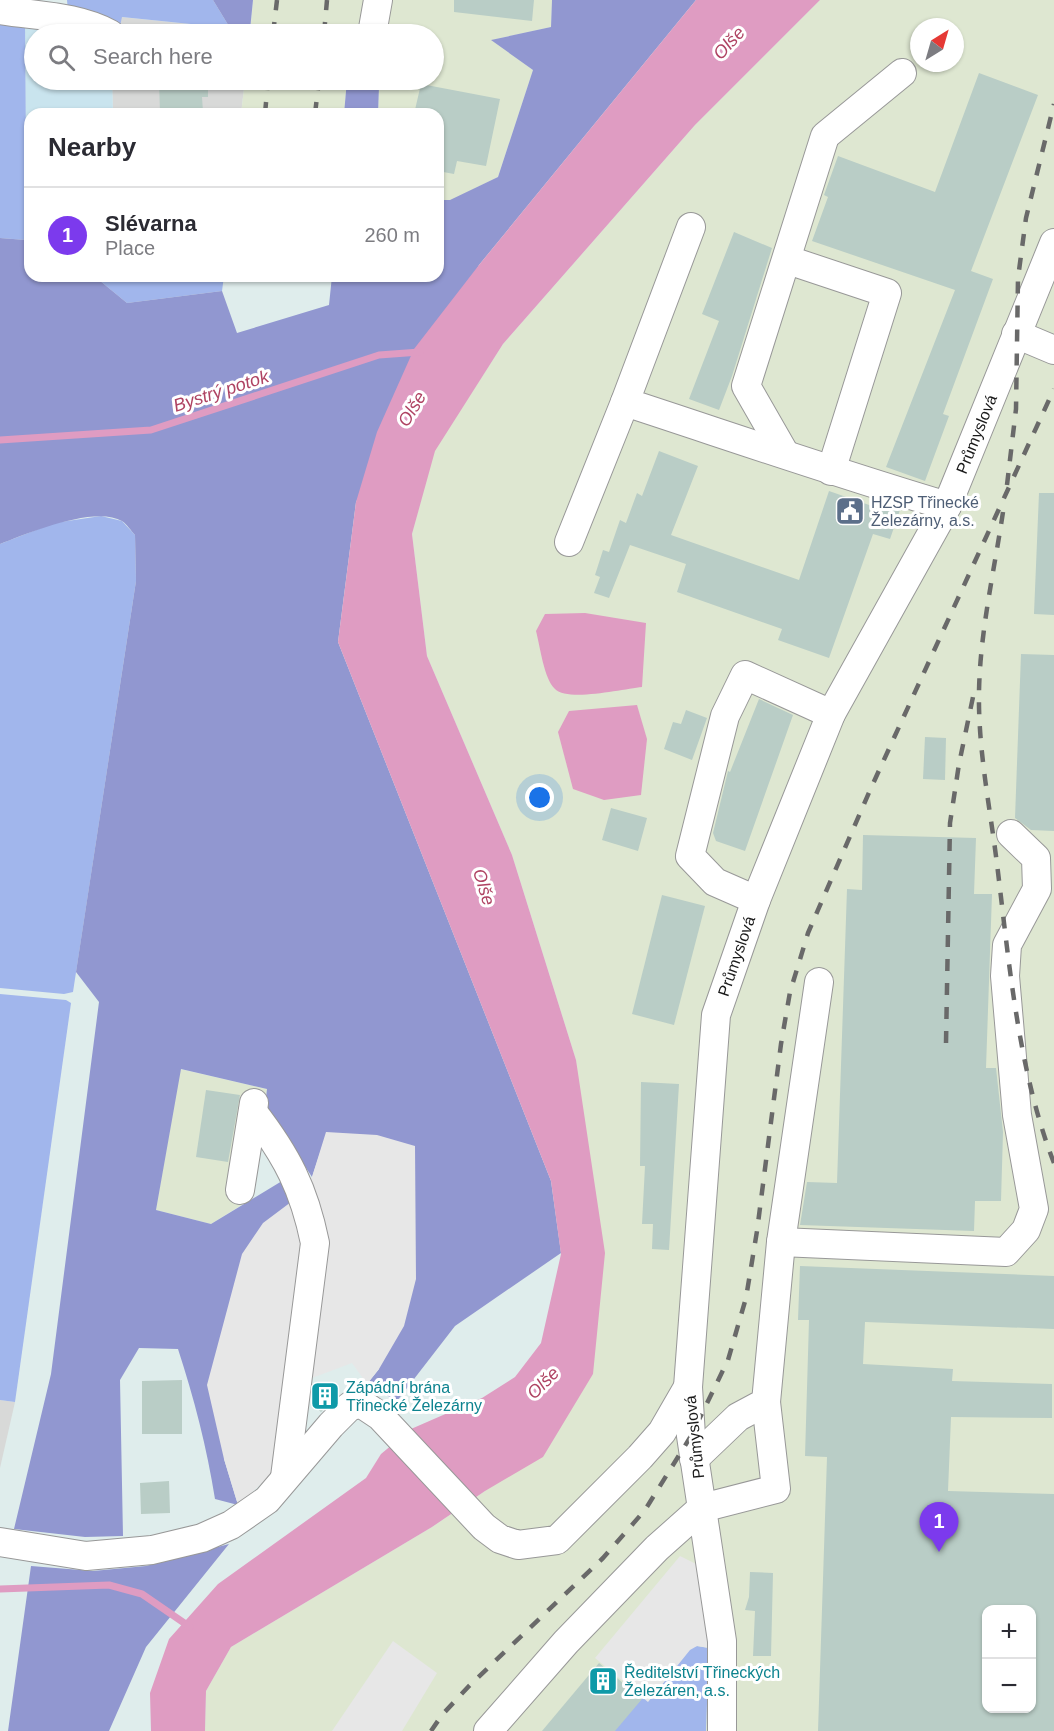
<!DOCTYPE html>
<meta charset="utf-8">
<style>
body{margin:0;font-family:Arial,sans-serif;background:#f7f7f7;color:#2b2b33}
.controls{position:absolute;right:18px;bottom:18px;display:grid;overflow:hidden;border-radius:12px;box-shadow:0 2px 4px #0004}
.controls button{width:54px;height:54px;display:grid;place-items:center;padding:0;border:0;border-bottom:2px solid #e1e1e2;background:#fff;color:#2b2b33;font:30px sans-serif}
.compass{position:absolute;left:910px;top:18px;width:54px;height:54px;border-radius:50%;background:#fff;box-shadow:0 2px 4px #0004;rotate:37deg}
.you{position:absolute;left:540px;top:798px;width:21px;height:21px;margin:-15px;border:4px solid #fff;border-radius:50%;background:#1a73e8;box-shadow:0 0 0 9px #1a73e833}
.badge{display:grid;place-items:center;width:39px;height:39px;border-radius:50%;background:#7c3aed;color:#fff;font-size:20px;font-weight:700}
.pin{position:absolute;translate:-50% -50px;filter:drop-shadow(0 2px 3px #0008)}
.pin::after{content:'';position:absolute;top:32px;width:21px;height:18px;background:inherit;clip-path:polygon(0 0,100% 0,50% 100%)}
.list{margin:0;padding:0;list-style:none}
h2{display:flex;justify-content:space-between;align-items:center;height:78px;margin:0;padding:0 24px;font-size:26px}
h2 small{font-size:20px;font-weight:400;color:#7c7c81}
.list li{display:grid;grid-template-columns:39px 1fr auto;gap:18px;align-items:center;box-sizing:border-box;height:96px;padding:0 24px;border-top:2px solid #e1e1e2}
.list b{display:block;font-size:22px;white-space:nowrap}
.list p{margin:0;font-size:20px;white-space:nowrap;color:#7c7c81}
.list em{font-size:20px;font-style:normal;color:#7c7c81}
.icon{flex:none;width:33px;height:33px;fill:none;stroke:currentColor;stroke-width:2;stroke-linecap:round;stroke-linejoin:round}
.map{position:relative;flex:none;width:1054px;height:1731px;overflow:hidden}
.search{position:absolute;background:#fff;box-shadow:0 2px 4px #0004;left:24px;top:24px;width:420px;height:66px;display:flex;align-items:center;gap:15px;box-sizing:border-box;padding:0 21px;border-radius:33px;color:#7c7c81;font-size:22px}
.panel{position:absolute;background:#fff;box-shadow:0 2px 4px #0004;left:24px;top:108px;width:420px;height:174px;border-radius:18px}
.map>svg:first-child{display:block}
.residential{fill:#d8d9d8}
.industrial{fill:#dee7d1;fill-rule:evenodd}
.farmland{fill:#c9e4ee}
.grass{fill:#a1b6ec}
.forest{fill:#9197d0}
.parking{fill:#e7e7e7}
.water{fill:#df9cc2}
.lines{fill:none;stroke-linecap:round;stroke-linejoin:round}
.stream{stroke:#df9cc2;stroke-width:7}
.building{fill:#b9cdc6;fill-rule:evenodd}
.minor-casing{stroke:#989898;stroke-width:30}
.minor{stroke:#fff;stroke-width:28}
.rail{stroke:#696969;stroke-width:4.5;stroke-dasharray:12 12;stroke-linecap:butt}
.labels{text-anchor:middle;stroke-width:6;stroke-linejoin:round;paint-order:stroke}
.street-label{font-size:16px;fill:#1b1b1b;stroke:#fff}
.service-label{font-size:16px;fill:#4e5e75;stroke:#fff;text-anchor:start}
.culture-label{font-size:16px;fill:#0d838f;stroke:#fff;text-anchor:start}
.water-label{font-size:18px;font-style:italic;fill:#af4363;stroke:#fff}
</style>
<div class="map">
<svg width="1054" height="1731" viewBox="0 0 1054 1731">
<rect width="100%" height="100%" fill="#dfedec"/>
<g class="residential">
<polygon points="121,17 250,30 250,34 117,34"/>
<polygon points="112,80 245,80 241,114 113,114"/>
<polygon points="0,1400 15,1402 0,1468"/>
</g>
<g class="industrial">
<polygon points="253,0 552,0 551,27 492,40 533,70 498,177 450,201 438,200 438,114 378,114 379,86 368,80 434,80 434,34 250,34"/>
<path d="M820,0h234v1731h-849l1,-40 25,-44 201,-120 53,-36 108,-117 -17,-314 -64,-205 -85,-199 -15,-122 22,-83 69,-107 192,-219zM919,27h36v36h-36zM986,1610h46v98h-46z"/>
<polygon points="245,80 347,80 344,114 241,114"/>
<polygon points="180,1069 267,1089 251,1199 211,1224 156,1210"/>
</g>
<polygon class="farmland" points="25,19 86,34 34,34 34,80 112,80 113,114 30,114 30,150 26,150"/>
<g class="grass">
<polygon points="67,0 213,0 230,28 122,17 120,26 68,11"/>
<polygon points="0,16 25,19 26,150 30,150 30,243 26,240 0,238"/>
<polygon points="83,276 224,276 222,291 127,303 99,280"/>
<polygon points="101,516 122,521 135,535 136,581 73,992 64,994 0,988 0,544 54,523"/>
<polygon points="0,994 66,1000 71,1003 15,1402 0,1400"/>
<polygon points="697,1646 709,1648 706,1731 613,1731 685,1650"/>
</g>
<g class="forest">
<polygon points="213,0 253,0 250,30 230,28"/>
<path d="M552,0h144l-217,265 -123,237 -18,140 213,539 10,72 -106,73 -58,75 -30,-17 12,-15 -52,-237 -15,45 -47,-71 2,-17 -86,-20 -25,141 55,14 71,-43 13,18 -71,260 14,46 -23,-6c-8,-51 -21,-101 -37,-150l-39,-1 -19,32 3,156 -38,1 -71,-8 37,-155 48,-372 -23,-30 60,-391 -1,-46c-4,-4 -8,-11 -13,-14 -27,-16 -94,12 -122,23v-306l26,2 4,3v33h53l16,4 28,23 95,-12 15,42 92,-28 3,-29h106v-76h12l48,-23 35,-107 -42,-30 60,-13z"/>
<polygon points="347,80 368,80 379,86 378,114 344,114"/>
<polygon points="229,1544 146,1647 109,1731 8,1731 31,1566 93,1571 146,1566"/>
</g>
<g class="parking">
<polygon points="326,1132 377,1135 415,1146 416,1279 404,1326 379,1369 367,1384 352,1363 304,1381 276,1470 238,1505 224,1459 207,1385 242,1254 263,1223 295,1199 312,1177"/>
<polygon points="680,1556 698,1565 709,1648 697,1646 690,1650 648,1702 595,1658"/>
<polygon points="393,1641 437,1673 402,1731 332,1731"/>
</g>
<g class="water">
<polygon points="696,0 820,0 695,125 503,344 435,451 412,534 427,656 512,855 576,1060 605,1253 593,1374 543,1457 485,1491 432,1527 231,1647 206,1691 205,1731 151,1731 150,1693 169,1639 218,1584 366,1478 381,1454 411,1429 482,1398 515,1377 541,1343 561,1254 551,1181 338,642 356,502 377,432 414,349 479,265"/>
<path d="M585,613l61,10 -4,64c-19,2 -74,15 -87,2 -11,-10 -15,-43 -19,-58l9,-17z"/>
<polygon points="637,705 647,739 641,795 604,800 573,789 558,732 569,711"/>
</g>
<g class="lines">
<g class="stream">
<polyline points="0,440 151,430 379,355 420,352"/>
<polyline points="0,1589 109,1585 142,1594 190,1627"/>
</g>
</g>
<g class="building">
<polygon points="454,0 534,0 532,21 454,12"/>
<polygon points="979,73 1038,95 971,271 993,279 943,414 949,416 925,481 886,467 955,290 812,241 828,197 824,195 838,156 935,192"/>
<polygon points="159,80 208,80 208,97 202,97 203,112 160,113"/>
<polygon points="421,84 500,99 486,166 457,161 454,174 438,171 438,114 414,114"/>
<polygon points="734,232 772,248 732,376 719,410 689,399 719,321 702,314"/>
<polygon points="659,451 698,466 671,535 799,580 829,491 872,506 874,501 900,510 890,539 873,534 829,658 778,640 782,629 677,592 686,564 630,545 609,598 594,593 600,577 595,575 603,550 609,552 620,520 626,523 637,493 642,496"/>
<polygon points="1039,493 1054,493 1054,615 1034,614"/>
<polygon points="1021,654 1054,655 1054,831 1031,830 1015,818"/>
<polygon points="759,699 793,715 745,851 716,841 713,833 728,771 730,772"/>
<polygon points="686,710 707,718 692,760 664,749 673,722 681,724"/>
<polygon points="925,737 946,738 945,780 923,779"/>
<polygon points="611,808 647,818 638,851 602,840"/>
<polygon points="863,835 976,838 974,894 992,894 986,1068 996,1068 1003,1132 1001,1201 975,1201 974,1231 800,1225 807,1182 837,1183 847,889 862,890"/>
<polygon points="662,895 705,906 674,1025 632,1014"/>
<polygon points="641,1082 679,1084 669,1250 652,1249 653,1224 642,1224 645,1166 640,1166"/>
<polygon points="206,1090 240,1095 228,1162 196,1157"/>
<path d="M800,1266l254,10v53l-189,-7 -2,42 90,5 -1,12 100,3v34l-101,-1 -3,74 106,3v237h-236l9,-274 -22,-1 4,-136h-11zM987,1610h45v98h-45z"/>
<polygon points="182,1380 182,1434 142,1434 142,1381"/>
<polygon points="326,1383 339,1394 321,1412 311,1403 312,1398"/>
<polygon points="169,1481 170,1513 141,1514 140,1483"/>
<polygon points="750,1572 773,1573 771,1656 753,1656 755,1611 745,1610 749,1597"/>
<polygon points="599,1663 642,1699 615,1731 542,1731"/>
</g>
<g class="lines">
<g class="minor-casing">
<g id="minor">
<path d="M0,10c36,6 78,6 110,24"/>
<polyline points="372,34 378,0"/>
<path d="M691,227l-66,175c107,35 214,72 322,104"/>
<polyline points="788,260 887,293 831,471"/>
<polyline points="1016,334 1054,350"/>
<polyline points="785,454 746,386 825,136 902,73"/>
<polyline points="569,542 625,402"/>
<polyline points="756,900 715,882 690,856 725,716 745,675 831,714"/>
<path d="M253,1112c34,44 51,77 62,131l-30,234"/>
<polyline points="240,1190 254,1103"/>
<polyline points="781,1242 1006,1252 1026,1230 1034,1209 1017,1115 1005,976 1007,945 1037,889 1036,858 1011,834"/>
<polyline points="694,1459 738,1417 766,1402 781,1242 819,982"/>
<polyline points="0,1542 86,1556 152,1550 202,1538 231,1525 267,1500 331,1425 350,1406 362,1404 380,1416 484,1527 500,1539 518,1545 557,1540 640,1457 662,1432 688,1387"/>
<polyline points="488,1731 566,1642 657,1548 702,1508 776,1489 766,1402"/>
<polyline points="722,1731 722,1641 691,1436 688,1387 716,1015 756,900 831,714 947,506 1054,243"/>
</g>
</g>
<use href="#minor" class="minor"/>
<g class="rail">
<polyline points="273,34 277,0"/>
<polyline points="324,34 327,0"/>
<polyline points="265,114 268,80"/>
<polyline points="315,114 319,80"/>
<polyline points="1007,485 1016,409 1018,278 1026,218 1054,104"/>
<path d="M1003,512c-9,60 -23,120 -24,180 -1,58 11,115 18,172 12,97 21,207 57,299"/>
<polyline points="946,1043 950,823 959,764 973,697"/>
<polyline points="431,1731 442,1715 469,1686 603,1558 645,1510 691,1436 728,1360 746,1298 757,1231 781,1044 790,992 808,933 871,788 1054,389"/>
</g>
</g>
<defs>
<g id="civic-square" transform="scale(1.5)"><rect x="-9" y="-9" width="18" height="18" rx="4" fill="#5c6f8a" stroke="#fff"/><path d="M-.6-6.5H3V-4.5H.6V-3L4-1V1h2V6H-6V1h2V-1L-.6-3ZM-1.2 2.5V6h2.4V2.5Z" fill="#fff"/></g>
<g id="building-square" transform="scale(1.5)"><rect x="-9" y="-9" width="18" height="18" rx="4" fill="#0f9aa8" stroke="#fff"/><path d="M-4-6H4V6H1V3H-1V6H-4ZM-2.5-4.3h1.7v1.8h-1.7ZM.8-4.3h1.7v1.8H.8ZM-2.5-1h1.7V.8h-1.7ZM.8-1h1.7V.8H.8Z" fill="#fff"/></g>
</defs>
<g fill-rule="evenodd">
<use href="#civic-square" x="850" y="511"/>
<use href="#building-square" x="325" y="1396"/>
<use href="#building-square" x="603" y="1681"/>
</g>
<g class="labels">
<g class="street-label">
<text transform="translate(976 434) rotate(-68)" y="6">Průmyslová</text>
<text transform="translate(736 956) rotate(-71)" y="6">Průmyslová</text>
<text transform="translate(694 1437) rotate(-96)" y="6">Průmyslová</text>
</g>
<g class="service-label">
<text x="871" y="508">HZSP Třinecké<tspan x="871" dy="18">Železárny, a.s.</tspan></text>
</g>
<g class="culture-label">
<text x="346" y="1393">Zápádní brána<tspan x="346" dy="18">Třinecké Železárny</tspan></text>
<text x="624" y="1678">Ředitelství Třineckých<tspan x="624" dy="18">Železáren, a.s.</tspan></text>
</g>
<g class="water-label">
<text transform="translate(729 43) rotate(-48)" y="6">Olše</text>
<text transform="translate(221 391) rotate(-18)" y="6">Bystrý potok</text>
<text transform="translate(412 409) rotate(-59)" y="6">Olše</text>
<text transform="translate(484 887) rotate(73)" y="6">Olše</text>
<text transform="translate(543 1383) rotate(-45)" y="6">Olše</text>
</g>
</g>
</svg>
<div class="controls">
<button>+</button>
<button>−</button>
</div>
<svg class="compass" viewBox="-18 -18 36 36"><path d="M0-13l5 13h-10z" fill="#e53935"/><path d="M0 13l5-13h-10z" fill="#7c7c81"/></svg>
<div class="you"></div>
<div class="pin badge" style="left:939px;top:1552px">1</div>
<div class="search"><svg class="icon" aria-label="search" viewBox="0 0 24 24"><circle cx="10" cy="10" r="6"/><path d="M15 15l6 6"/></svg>Search here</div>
<section class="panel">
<h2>Nearby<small></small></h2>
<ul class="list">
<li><span class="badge">1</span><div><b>Slévarna</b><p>Place</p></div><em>260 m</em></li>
</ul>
</section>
</div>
